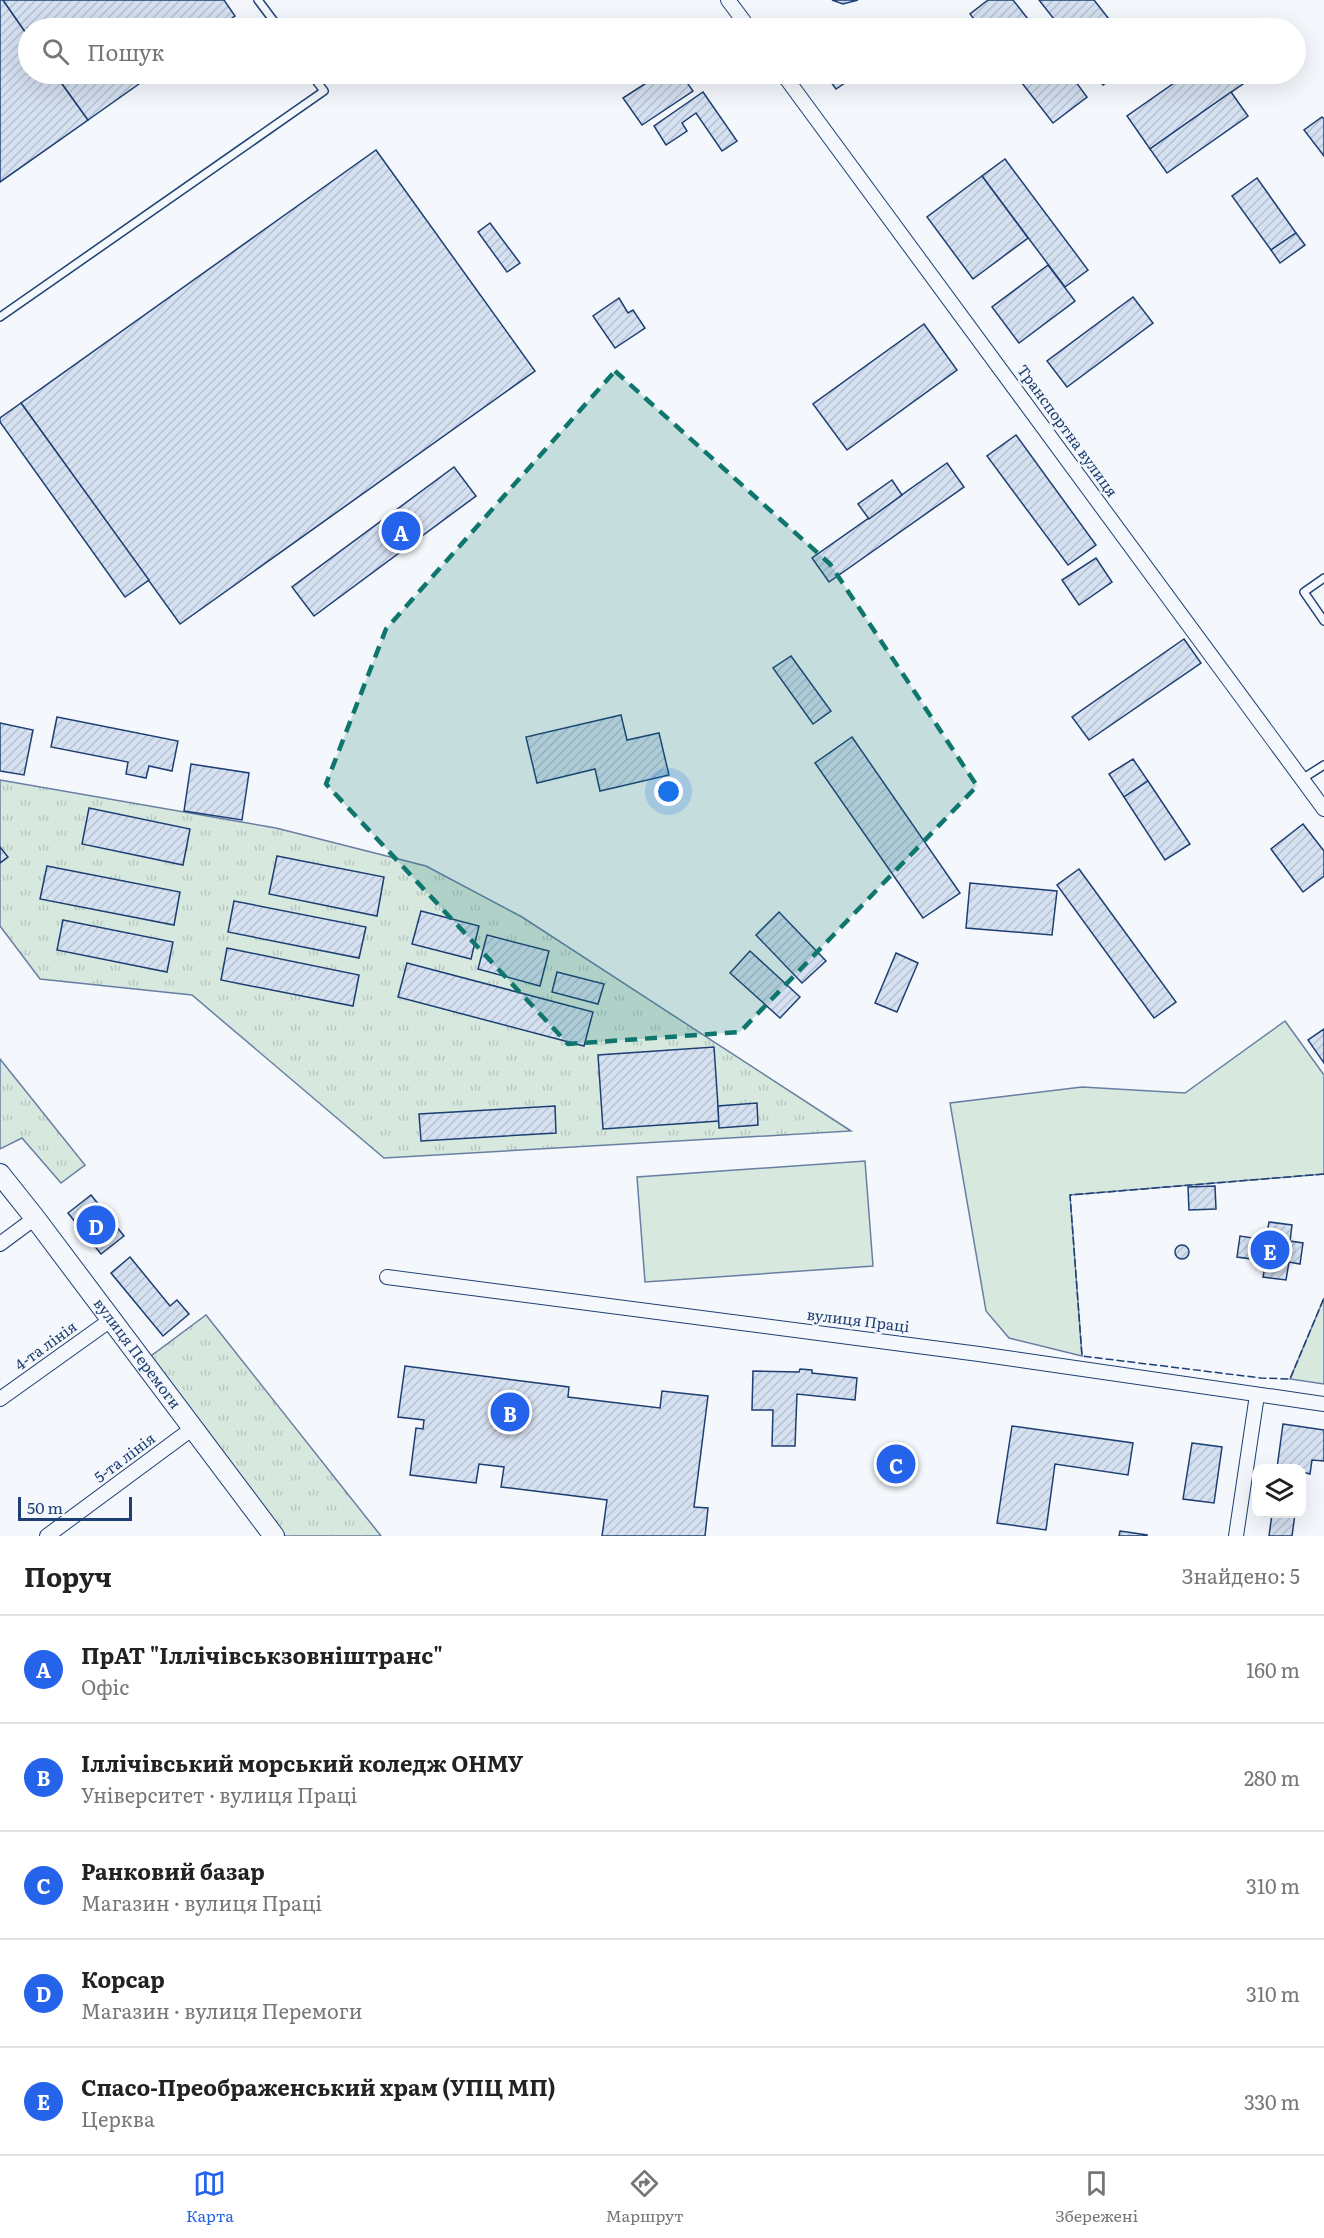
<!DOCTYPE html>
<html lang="uk">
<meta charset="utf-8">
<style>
body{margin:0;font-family:Literata,serif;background:#f2f2f2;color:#222}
.controls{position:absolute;right:18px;bottom:18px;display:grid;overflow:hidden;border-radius:12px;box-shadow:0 6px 24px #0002}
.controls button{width:54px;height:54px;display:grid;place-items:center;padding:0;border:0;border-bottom:2px solid #e0e0e0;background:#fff;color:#222;font:30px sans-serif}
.scale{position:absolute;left:18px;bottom:15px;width:114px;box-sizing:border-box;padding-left:6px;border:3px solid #1d3f73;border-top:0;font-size:16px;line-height:21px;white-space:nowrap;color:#1d3f73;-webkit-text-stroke:4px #f4f7fb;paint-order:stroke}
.you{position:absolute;left:669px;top:792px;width:21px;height:21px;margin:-15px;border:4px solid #fff;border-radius:50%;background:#1a73e8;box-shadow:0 0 0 9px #1a73e833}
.badge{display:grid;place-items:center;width:39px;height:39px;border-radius:50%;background:#2563eb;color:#fff;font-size:20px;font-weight:700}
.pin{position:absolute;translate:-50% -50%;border:3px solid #fff;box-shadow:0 2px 6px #0006}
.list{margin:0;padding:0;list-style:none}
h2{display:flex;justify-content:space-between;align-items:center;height:78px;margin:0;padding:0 24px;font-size:26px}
h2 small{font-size:20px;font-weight:400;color:#767676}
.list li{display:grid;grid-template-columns:39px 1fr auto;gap:18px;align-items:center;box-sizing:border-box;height:108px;padding:0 24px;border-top:2px solid #e0e0e0}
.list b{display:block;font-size:22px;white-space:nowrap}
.list p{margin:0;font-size:20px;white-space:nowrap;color:#767676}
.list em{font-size:20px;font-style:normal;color:#767676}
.icon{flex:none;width:33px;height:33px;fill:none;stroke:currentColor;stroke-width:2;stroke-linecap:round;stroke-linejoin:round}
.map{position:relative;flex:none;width:1324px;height:1536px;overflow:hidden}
.search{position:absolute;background:#fff;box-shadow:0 6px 24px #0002;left:18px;right:18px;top:18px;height:66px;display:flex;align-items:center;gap:15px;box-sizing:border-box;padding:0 21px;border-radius:33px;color:#767676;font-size:22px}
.sheet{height:618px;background:#fff}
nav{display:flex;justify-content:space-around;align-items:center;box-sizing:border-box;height:84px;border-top:2px solid #e0e0e0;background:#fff;font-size:16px;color:#767676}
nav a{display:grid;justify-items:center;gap:3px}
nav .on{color:#2563eb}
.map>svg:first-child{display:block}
.grass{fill:url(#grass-tufts);stroke:#687fa3;stroke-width:1.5}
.park{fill:#d7e8df;stroke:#687fa3;stroke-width:1.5}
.building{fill:url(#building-hatch);stroke:#1d3f73;stroke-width:1.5}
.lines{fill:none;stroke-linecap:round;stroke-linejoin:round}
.service-casing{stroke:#1d3f73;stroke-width:10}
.minor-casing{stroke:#1d3f73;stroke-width:16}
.secondary-casing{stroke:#1d3f73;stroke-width:22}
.service{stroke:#f4f7fb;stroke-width:7}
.minor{stroke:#f4f7fb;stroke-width:14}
.secondary{stroke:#f4f7fb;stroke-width:20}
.fence{stroke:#1d3f73;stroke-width:1.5;stroke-dasharray:8 3;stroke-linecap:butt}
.marked{fill:#0f766e;fill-opacity:0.2;stroke:#0f766e;stroke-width:4.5;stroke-dasharray:12 8;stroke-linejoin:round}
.labels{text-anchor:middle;stroke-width:4.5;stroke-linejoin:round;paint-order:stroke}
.street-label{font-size:15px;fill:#1d3f73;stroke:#f4f7fb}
</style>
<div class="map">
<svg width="1324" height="1536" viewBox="0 0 1324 1536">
<defs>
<pattern id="grass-tufts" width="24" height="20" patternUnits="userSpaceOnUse" patternTransform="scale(1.5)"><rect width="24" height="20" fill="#d7e8df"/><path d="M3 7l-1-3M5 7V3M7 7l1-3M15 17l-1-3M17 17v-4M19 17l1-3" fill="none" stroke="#b8c8c3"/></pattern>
<pattern id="building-hatch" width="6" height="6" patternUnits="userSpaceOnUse" patternTransform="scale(1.5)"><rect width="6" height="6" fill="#d5e0f0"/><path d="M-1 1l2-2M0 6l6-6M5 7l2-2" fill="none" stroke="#b6c1d1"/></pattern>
</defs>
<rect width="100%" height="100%" fill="#f4f7fb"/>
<g class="grass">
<polygon points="0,780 276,828 426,866 522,917 851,1131 384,1158 192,995 40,979 0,926"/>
<polygon points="0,1059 85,1165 61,1183 22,1138 0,1149"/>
<polygon points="206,1315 381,1536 285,1536 147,1359"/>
</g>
<g class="park">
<polygon points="1285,1021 1324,1075 1324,1174 1070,1195 1082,1356 1009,1338 986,1311 950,1103 1082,1087 1185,1093"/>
<polygon points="865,1161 873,1266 645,1282 637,1177"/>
<polygon points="1324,1298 1324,1384 1290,1379"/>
</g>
<g class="building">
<polygon points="0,0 3,0 28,36 28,74 55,74 88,120 0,182"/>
<polygon points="3,0 224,0 235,16 217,28 28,28 28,36"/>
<polygon points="832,0 858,0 843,4"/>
<polygon points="988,0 1013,0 1035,28 981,28 970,14"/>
<polygon points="1039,0 1094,0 1116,28 1061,28"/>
<polygon points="55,74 153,74 88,120"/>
<polygon points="660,74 681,74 693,91 642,125 623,98"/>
<polygon points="825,74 858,74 836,89"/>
<polygon points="1015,74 1070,74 1087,97 1053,123"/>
<polygon points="1095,74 1119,74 1103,85"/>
<polygon points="1187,74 1246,74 1250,79 1150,149 1127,116"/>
<polygon points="703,92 737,141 722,151 696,113 682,123 687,131 666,145 654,126"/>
<polygon points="1231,92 1248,116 1167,173 1150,149"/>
<polygon points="1322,117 1324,119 1324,156 1304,130"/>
<polygon points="376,150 535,371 180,624 21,403"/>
<polygon points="1005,159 1088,270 1065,287 982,176"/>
<polygon points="982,176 1028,238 973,279 927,217"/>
<polygon points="1257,178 1296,233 1271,250 1232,196"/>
<polygon points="490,223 520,263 507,272 478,232"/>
<polygon points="1296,233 1305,245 1280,263 1271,250"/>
<polygon points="1048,265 1075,301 1019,343 992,307"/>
<polygon points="1133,297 1153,323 1067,387 1047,361"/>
<polygon points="619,298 628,313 633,310 645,328 615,348 593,316"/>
<polygon points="924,324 957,370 847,450 813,404"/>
<polygon points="21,403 149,580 125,597 0,422 0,418"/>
<polygon points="1016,435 1096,545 1068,565 987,456"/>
<polygon points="947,463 964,487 829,582 812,558"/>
<polygon points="454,467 476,496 314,616 292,587"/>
<polygon points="892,480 902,495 869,519 858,504"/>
<polygon points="1096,558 1112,582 1079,605 1062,580"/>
<polygon points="1184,639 1201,663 1089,740 1072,717"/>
<polygon points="791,656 831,711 813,724 773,668"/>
<polygon points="621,715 627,740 659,733 669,775 600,791 595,769 537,783 526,737"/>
<polygon points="57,717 178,741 172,771 149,766 146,778 126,774 128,762 51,747"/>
<polygon points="0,723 33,730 24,775 0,771"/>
<polygon points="852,737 960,893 923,918 815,763"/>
<polygon points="1133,759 1148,781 1124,797 1109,774"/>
<polygon points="191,764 249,773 242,820 184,811"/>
<polygon points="1148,781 1190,844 1165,860 1124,797"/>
<polygon points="89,808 190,829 183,865 82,844"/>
<polygon points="1303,824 1324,851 1324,876 1303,892 1271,849"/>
<polygon points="0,847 8,857 0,863"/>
<polygon points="277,856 384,877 377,916 269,894"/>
<polygon points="47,866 180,892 174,925 40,899"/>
<polygon points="1079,869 1176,1002 1154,1018 1057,885"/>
<polygon points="970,883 1057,891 1052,935 966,928"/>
<polygon points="234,901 366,927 359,958 228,932"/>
<polygon points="421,911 479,926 471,959 412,944"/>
<polygon points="779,912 826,961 802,983 756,935"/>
<polygon points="63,920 173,942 167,972 57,950"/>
<polygon points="487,935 549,951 540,986 478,969"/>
<polygon points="227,948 359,975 353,1006 221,980"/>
<polygon points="750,951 800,997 780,1018 730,973"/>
<polygon points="896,953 918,963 897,1012 875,1003"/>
<polygon points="407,963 593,1012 584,1046 398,997"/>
<polygon points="557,972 604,984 598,1004 552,992"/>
<polygon points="1324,1029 1324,1063 1308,1040"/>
<polygon points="714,1047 719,1121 603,1129 598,1055"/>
<polygon points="757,1103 758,1125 719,1128 718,1106"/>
<polygon points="555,1106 556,1133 421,1141 419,1114"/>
<polygon points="1215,1186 1216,1209 1189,1210 1188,1187"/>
<polygon points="91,1195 124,1236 101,1254 68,1213"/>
<polygon points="1269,1222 1292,1225 1290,1241 1303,1243 1300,1264 1289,1262 1286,1280 1263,1277 1266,1261 1237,1257 1240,1236 1266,1240"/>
<circle cx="1182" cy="1252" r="7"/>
<polygon points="130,1257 170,1306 177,1300 189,1314 163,1336 111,1273"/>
<polygon points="405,1366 569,1387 568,1397 660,1408 662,1391 708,1396 694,1507 708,1508 705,1536 602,1536 607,1500 501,1487 504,1467 479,1464 476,1483 410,1475 416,1428 423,1429 424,1420 398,1417"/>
<polygon points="800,1369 812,1370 812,1373 857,1378 855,1400 797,1394 795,1446 772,1446 773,1410 752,1410 753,1371 799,1372"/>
<polygon points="1283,1424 1324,1430 1324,1461 1312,1460 1310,1474 1302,1472 1302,1468 1277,1468"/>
<polygon points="1012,1426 1133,1443 1128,1475 1055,1464 1046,1530 997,1523"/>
<polygon points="1192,1443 1222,1447 1214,1503 1183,1499"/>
<polygon points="1272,1514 1295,1514 1292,1536 1269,1536"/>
<polygon points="1120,1531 1147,1535 1147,1536 1119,1536"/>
</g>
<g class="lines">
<g class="service-casing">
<g id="service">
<polyline points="258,0 279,28"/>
<polyline points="0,317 324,91 311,74"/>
<polyline points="1324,578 1304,592 1324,621"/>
<polyline points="1302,779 1324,765"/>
</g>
</g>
<g class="minor-casing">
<g id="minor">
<polyline points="728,0 749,28"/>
<polyline points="783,74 1324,809"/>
<polyline points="0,1244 35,1218"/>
<polyline points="387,1277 979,1354 1324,1404"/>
<polyline points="0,1399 112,1319"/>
<polyline points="47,1536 193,1428"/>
<polyline points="1236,1536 1257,1395"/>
</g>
</g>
<g class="secondary-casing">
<g id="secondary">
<path id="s1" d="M0,1174l35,44 239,318"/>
</g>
</g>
<use href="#service" class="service"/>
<use href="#minor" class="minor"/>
<use href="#secondary" class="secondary"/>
<polyline class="fence" points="1324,1174 1070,1195 1082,1356 1261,1378 1290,1379 1324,1298"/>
</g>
<path class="marked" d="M615,371l215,193 147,222 -237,246 -172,12 -242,-260 60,-155z"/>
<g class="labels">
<g class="street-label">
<text transform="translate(1067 431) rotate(54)" y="5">Транспортна вулиця</text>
<text transform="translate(858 1321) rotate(7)" y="5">вулиця Праці</text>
<text transform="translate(46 1346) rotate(-36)" y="5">4-та лінія</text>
<text dy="5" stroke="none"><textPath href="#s1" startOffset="226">вулиця Перемоги</textPath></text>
<text transform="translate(125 1458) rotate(-37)" y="5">5-та лінія</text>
</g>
</g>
</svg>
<div class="controls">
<button><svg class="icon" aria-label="layers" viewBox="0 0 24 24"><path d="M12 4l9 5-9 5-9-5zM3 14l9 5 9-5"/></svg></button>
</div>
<div class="scale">50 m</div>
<div class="you"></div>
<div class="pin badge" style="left:401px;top:531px">A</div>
<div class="pin badge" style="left:510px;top:1412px">B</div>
<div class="pin badge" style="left:896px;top:1464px">C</div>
<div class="pin badge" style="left:96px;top:1225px">D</div>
<div class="pin badge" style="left:1270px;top:1250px">E</div>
<div class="search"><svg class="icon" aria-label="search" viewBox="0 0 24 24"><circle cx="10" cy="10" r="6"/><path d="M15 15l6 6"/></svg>Пошук</div>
</div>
<section class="sheet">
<h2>Поруч<small>Знайдено: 5</small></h2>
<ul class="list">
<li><span class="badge">A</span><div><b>ПрАТ &quot;Іллічівськзовніштранс&quot;</b><p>Офіс</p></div><em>160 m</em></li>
<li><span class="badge">B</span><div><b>Іллічівський морський коледж ОНМУ</b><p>Університет · вулиця Праці</p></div><em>280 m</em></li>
<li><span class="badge">C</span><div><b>Ранковий базар</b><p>Магазин · вулиця Праці</p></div><em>310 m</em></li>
<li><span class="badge">D</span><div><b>Корсар</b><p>Магазин · вулиця Перемоги</p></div><em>310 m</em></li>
<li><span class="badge">E</span><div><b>Спасо-Преображенський храм (УПЦ МП)</b><p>Церква</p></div><em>330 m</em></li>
</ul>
</section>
<nav>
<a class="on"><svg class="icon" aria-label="map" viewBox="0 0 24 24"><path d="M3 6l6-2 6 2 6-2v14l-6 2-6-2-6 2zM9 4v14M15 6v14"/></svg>Карта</a>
<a><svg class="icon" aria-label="directions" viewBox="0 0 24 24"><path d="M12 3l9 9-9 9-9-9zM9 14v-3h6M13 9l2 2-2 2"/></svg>Маршрут</a>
<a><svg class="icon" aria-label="saved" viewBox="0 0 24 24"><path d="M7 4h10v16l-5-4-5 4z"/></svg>Збережені</a>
</nav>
